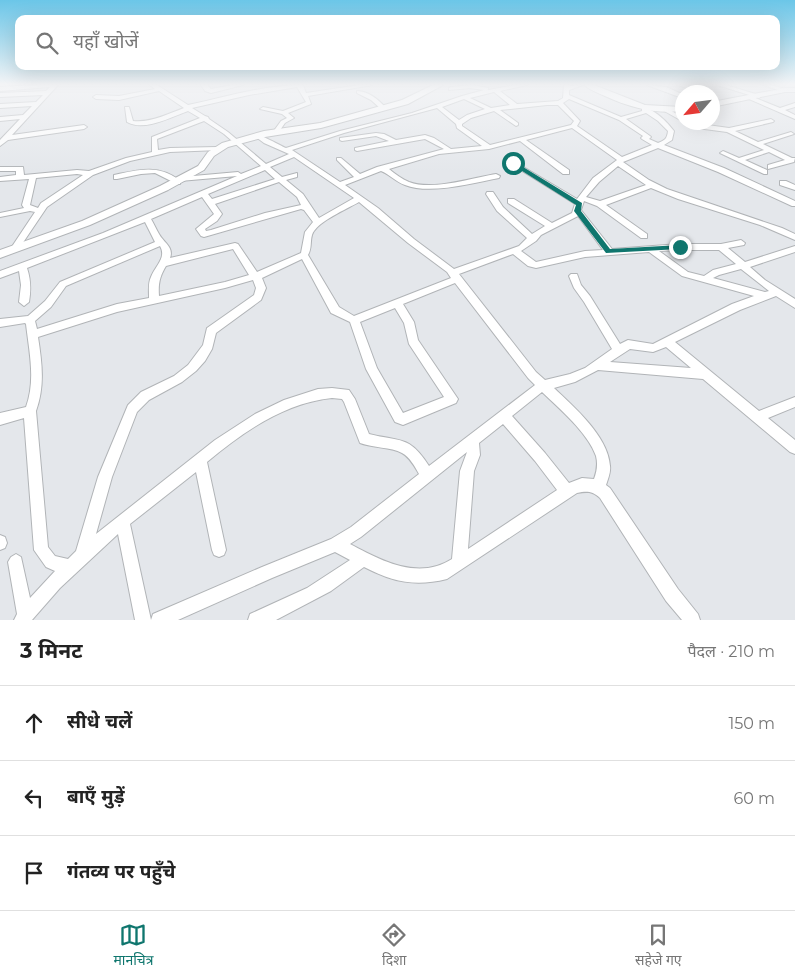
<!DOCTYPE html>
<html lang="hi">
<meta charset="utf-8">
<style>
body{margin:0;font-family:Montserrat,"Noto Sans Devanagari",sans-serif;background:#f2f2f2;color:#222}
.compass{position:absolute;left:675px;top:85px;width:45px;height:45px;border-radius:50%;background:#fff;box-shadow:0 5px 20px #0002;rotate:242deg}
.stop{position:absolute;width:15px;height:15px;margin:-11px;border:4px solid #0f766e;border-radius:50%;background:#fff}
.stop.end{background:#0f766e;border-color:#fff;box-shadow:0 1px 5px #0008}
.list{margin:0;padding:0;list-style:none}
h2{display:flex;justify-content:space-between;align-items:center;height:65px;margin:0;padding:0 20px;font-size:21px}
h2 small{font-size:16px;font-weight:400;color:#767676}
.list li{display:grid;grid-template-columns:32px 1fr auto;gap:15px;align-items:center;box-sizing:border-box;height:75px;padding:0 20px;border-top:1px solid #e0e0e0}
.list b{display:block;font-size:19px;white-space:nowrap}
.list em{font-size:16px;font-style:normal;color:#767676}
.icon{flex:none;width:28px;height:28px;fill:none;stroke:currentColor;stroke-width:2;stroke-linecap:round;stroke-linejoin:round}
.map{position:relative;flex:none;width:795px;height:620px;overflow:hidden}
.search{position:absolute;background:#fff;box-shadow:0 5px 20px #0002;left:15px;right:15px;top:15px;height:55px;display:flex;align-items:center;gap:12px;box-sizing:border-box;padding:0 18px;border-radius:10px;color:#767676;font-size:19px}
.sheet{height:290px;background:#fff}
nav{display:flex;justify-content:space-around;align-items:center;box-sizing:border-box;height:70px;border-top:1px solid #e0e0e0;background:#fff;font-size:14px;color:#767676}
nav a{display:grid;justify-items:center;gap:2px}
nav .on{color:#0f766e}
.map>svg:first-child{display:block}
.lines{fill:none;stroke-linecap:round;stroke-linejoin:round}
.minor-casing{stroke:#b1b4b7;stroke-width:2}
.major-casing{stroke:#b1b4b7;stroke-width:2}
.minor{fill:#fff;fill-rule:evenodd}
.major{fill:#fff;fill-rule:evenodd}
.route{fill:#0f766e}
</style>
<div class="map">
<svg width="795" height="620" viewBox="0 0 795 620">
<rect width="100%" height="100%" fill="#e4e7eb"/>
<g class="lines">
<g class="minor-casing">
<g id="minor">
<polygon points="33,85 58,85 12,135 84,125 87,127 84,129 8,140 0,146 0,140 20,119 0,121 0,117 23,115 32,106 0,108 0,104 36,102 43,95 0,97 0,93 46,91 50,87 0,91 0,87"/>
<path d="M150,85h7l31,20c37,-8 76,-20 115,-20l3,8 53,-8h13l-64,11 3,8 -23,9 6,5 -9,5 -7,10 -2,1 -3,-2 8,-11 6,-3 -5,-4 -22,-5 3,-2 20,4 23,-9 -9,-15 -48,8 -57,13 13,8 3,1 1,2 19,13 38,32 23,-10 -25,-11 -8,-6v-2c5,-1 23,10 30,13l54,-17 72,-18 50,-17 22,-6 -14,-2 -21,2v-2l2,-1 22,-2 15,3v2l27,-5h12l-27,6 17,13 41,-3 5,-3 1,-13h6v1l13,-1 -14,5v5l52,22 21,-6v-3c12,0 25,14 32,23l-2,9 -8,5 60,23 71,33v5h-3l-74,-34 -60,-24 -35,14 26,18 18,9 115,39 13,6v6l-35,-15 -82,-26 -27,-11 -45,17 41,29v4h-6l-44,-32 -13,-5 -3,9 31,39 68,-5h41l20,-4 4,3 -1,2 -16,3 17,14 50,-16v6l-45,15 15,13 30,19v9l-19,-12 -36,14 -65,32 84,69 36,-14v10l-27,11 27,22v14l-5,-2 -87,-73 -105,-9 -23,12 -21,6c20,19 54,48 56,78 1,6 -2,13 -4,19l4,3 68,101 20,25 2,6h-18l-16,-19 -66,-103c-8,-7 -13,-7 -23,-5l-130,86c-32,8 -54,3 -83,-12l-33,24 -55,29h-28l2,-6 57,-26 43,-28 -15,-8 -63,26 -94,42h-43l-17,-86 -58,54 -28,32h-18l3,-6 -9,-52 3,-5 5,-3 5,3 9,41 25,-27 -9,-4 -12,-17 -10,-132 -24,7v-12l26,-6c10,-27 3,-56 0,-83l-1,-1 -25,4v-8l28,-3 17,-15 15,-19 95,-40 -10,-20 -118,46c4,12 4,22 2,34l-5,4 -5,-4 2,-17 -2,-14 -19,7v-7l103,-38 134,-57 -57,5v3h-3l-22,-11 -14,1 -24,5h-3v-4c24,-5 44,-11 65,5v-3h3l56,-5 3,2 20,-8 -37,-32 -20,-13 -47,18 1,11 12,-2 47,-1 2,1v2l-49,2 -40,9 -37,14 -46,32 -29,43h-6l-1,-2 24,-36 -5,-1 -30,6v-4l24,-5 -2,-3 7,-26 -29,2v-4l16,-2v-4h-16v-4h23l1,8 53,-5 12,1 37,-13 26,-6v-15l48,-19 -12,-7c-17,6 -44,21 -61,11l-2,-15h4l4,14c17,2 35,-7 51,-13l-25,-17 -40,9 -23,-1 -3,-2 3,-2 23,1 36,-7zM494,92l16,13 -19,3 -21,-10zM464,99l21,10 -18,6 -8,5 -17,-13zM569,99l50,21 24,16 -2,2 1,1 10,6 -30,12 -45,-31 3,-5 -17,-18zM547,105h11l16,16 -3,4 -81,20 -28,-19v-2l9,-6 23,-7 22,15 2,-1v-2l-18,-13zM437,108l19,16 1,4 25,18 -31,3 -17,-11 -9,-3 -29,5 -12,-6 -8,-1 -36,5v2l2,1 34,-5 13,5 -34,7v2l2,1 68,-12 19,10 -67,18 -17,7 -19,-16h-4v2l17,17 -14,5 -48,-32 52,-17zM646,113l12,8 10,10c-1,8 -3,9 -10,12l-9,-4 2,-2 -1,-1 -24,-17zM572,128l45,32 -24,18 -16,21 -62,-37h-4v2l64,40 -3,9 -20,10 -38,-24h-6v4l37,23 -13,8 -29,-27 -10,-15h-6l-1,2 11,17 30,27 -8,8 -65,23 -40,-30 -36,-31 -33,-23 36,-14c8,3 15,11 24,14 25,10 68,-2 94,-7l1,-2 -4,-2c-24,4 -64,17 -87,8 -7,-3 -14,-8 -20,-13l50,-15 50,-5 31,-8 43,33h6v-4l-43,-30zM294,157l60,41 -35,20 -16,-24 -17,-14 11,-3v-4l-15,4 -12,-10zM618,166l28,19 -46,16 -14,-4 13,-15zM265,170l10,9 -63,20 -4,-5zM77,174l6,1 -42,28 -3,5 -8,-3 6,-27zM279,182l18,15 4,8 -36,8 -54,17 -5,1 -1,-2 12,-8 5,-7 -7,-10zM202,197l12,17 -18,15 5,7 3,1 97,-28 3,1 9,12 -8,10 -4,21 -44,19 -19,-28 -3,-1 -65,15c4,-11 -6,-15 -11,-24 -3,-5 -5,-10 -8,-15zM359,202l49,41 39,29 4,6 -97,38 -15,-9 -31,-52c4,-7 2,-13 4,-20 4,-13 35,-26 47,-33zM578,216l25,34 -18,1 -49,11 -15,-11 15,-10 5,-6zM160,246c7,12 -5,20 -9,31 -3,6 -2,13 -2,21l-32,6 -80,25 -2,-8 16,-14 15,-21zM233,249l16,26 -24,7 -66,14c-1,-13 1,-20 7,-30zM680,250h39l17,14 -23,6 -9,6 -16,-4 -29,-21zM649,252l33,24 72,20 -22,8 -79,40 -25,-4 -8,4 -30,-48 -9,-11 -4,-11h-6l-2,2 5,12 10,14 28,47 -27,19 -15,6 -25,6 -9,-8 -77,-98 54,-20 15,12 8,2 49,-11zM302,259l29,54 19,9 16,47 29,53 8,3 53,-22 2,-4 -40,-59 -4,-18 -11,-18 52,-21 73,95 7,7 -106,81c-20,-31 -28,-24 -60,-32l-14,-35 -6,-9 -17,-2 -14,1 -34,11 -29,14 -40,26 -119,94 16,-57 25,-65 12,-12 33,-18 14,-11 9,-10 7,-12 4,-16 45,-33 5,-12 -4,-10zM741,269l28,22 -4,1 -52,-14 6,-3zM253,280l3,8 -2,7 -47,33 -4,17 -15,20 -14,11 -33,16 -13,13 -30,72 -22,74 -8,8 -13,-3 -7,-9 -12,-136c9,-25 6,-48 2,-74l79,-25 108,-24zM395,308l9,15 5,21 35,53 -41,16 -26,-45 -17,-46zM666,347l25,21 -81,-6 20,-13 23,3zM542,392c18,17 46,41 54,64 2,8 1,15 -2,23l-12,-1 -13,5 -24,-30 -33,-37zM332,398l10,1 2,3 16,41c13,5 31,4 42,10 8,4 13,14 17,21l-68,53 -20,12 -69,28 -109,47 -2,6 -21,-96 66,-52 16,78 2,5 5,2 5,-2 2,-5 -19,-88c36,-30 77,-59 125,-64zM503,424l32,37 22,29 -89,59 6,-78 6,-16 -1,-12zM467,452l-7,19 -8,88c-34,22 -72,1 -102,-15l11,-7z"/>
<polygon points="201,85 207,85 211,89 232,85 243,85 211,93 205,91"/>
<polygon points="647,85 666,87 682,94 682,98"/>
<polygon points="677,85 686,85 707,92 700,92"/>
<polygon points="717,85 726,85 762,96 759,98"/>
<polygon points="763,85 772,85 788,90 785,92"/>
<path d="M357,91c11,0 22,9 29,17l-5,1 -10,-9 -14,-7z"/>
<polygon points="749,97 753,97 780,108 795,103 795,107 785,110 795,115 795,119 749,99"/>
<polygon points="668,109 682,117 682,121 666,112 665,111"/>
<polygon points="771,119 774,121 773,122 735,131 758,142 791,132 794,134 763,144 792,158 795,158 794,162 768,169 768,165 785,160 769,152 745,160 767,170 767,174 764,174 720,153 723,151 739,158 764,150 727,132 697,128 686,122 729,128"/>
<polygon points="780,181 786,181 795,185 795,190 780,185"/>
<polygon points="0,535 5,537 7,543 5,548 0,550"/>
</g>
</g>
<g class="major-casing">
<g id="major">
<polygon points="433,85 443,85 408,104 321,128 265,137 228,147 214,156 204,170 168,190 90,225 0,258 0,250 82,221 160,186 198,166 208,152 222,143 264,131 320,123 402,100"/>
<path d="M584,85h10l51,20 37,2v4c-27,3 -51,-3 -77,-15 -7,-3 -15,-6 -21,-11z"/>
<polygon points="785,88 795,88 795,92 785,92 712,107 712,102"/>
</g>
</g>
<use href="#minor" class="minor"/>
<use href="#major" class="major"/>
</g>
<linearGradient id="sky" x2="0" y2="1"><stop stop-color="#6bc6e8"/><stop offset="0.49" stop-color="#f3f4f6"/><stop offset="1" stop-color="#f3f4f6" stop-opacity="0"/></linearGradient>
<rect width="795" height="172" fill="url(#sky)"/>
<polygon class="route" points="511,162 515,162 582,203 581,211 610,249 680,245 683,247 680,249 606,253 574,211 576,205 511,164"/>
</svg>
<svg class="compass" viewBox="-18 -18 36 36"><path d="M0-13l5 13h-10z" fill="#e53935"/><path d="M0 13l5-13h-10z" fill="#767676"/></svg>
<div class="stop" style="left:513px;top:163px"></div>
<div class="stop end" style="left:680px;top:247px"></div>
<div class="search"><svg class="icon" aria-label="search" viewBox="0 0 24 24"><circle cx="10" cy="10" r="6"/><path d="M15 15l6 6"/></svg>यहाँ खोजें</div>
</div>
<section class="sheet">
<h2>3 मिनट<small>पैदल · 210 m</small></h2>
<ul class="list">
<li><svg class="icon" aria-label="ahead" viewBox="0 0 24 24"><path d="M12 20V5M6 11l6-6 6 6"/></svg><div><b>सीधे चलें</b></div><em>150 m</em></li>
<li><svg class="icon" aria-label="left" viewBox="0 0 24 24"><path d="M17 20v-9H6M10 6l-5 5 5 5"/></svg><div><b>बाएँ मुड़ें</b></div><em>60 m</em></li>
<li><svg class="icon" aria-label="arrive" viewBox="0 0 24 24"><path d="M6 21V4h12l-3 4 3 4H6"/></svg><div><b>गंतव्य पर पहुँचे</b></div></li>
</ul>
</section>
<nav>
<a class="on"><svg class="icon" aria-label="map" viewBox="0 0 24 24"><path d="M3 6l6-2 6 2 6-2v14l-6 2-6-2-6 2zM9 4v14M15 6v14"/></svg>मानचित्र</a>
<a><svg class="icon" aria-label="directions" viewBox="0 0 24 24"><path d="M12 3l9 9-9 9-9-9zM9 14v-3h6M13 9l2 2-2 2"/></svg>दिशा</a>
<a><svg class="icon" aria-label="saved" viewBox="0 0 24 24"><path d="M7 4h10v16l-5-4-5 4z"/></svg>सहेजे गए</a>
</nav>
